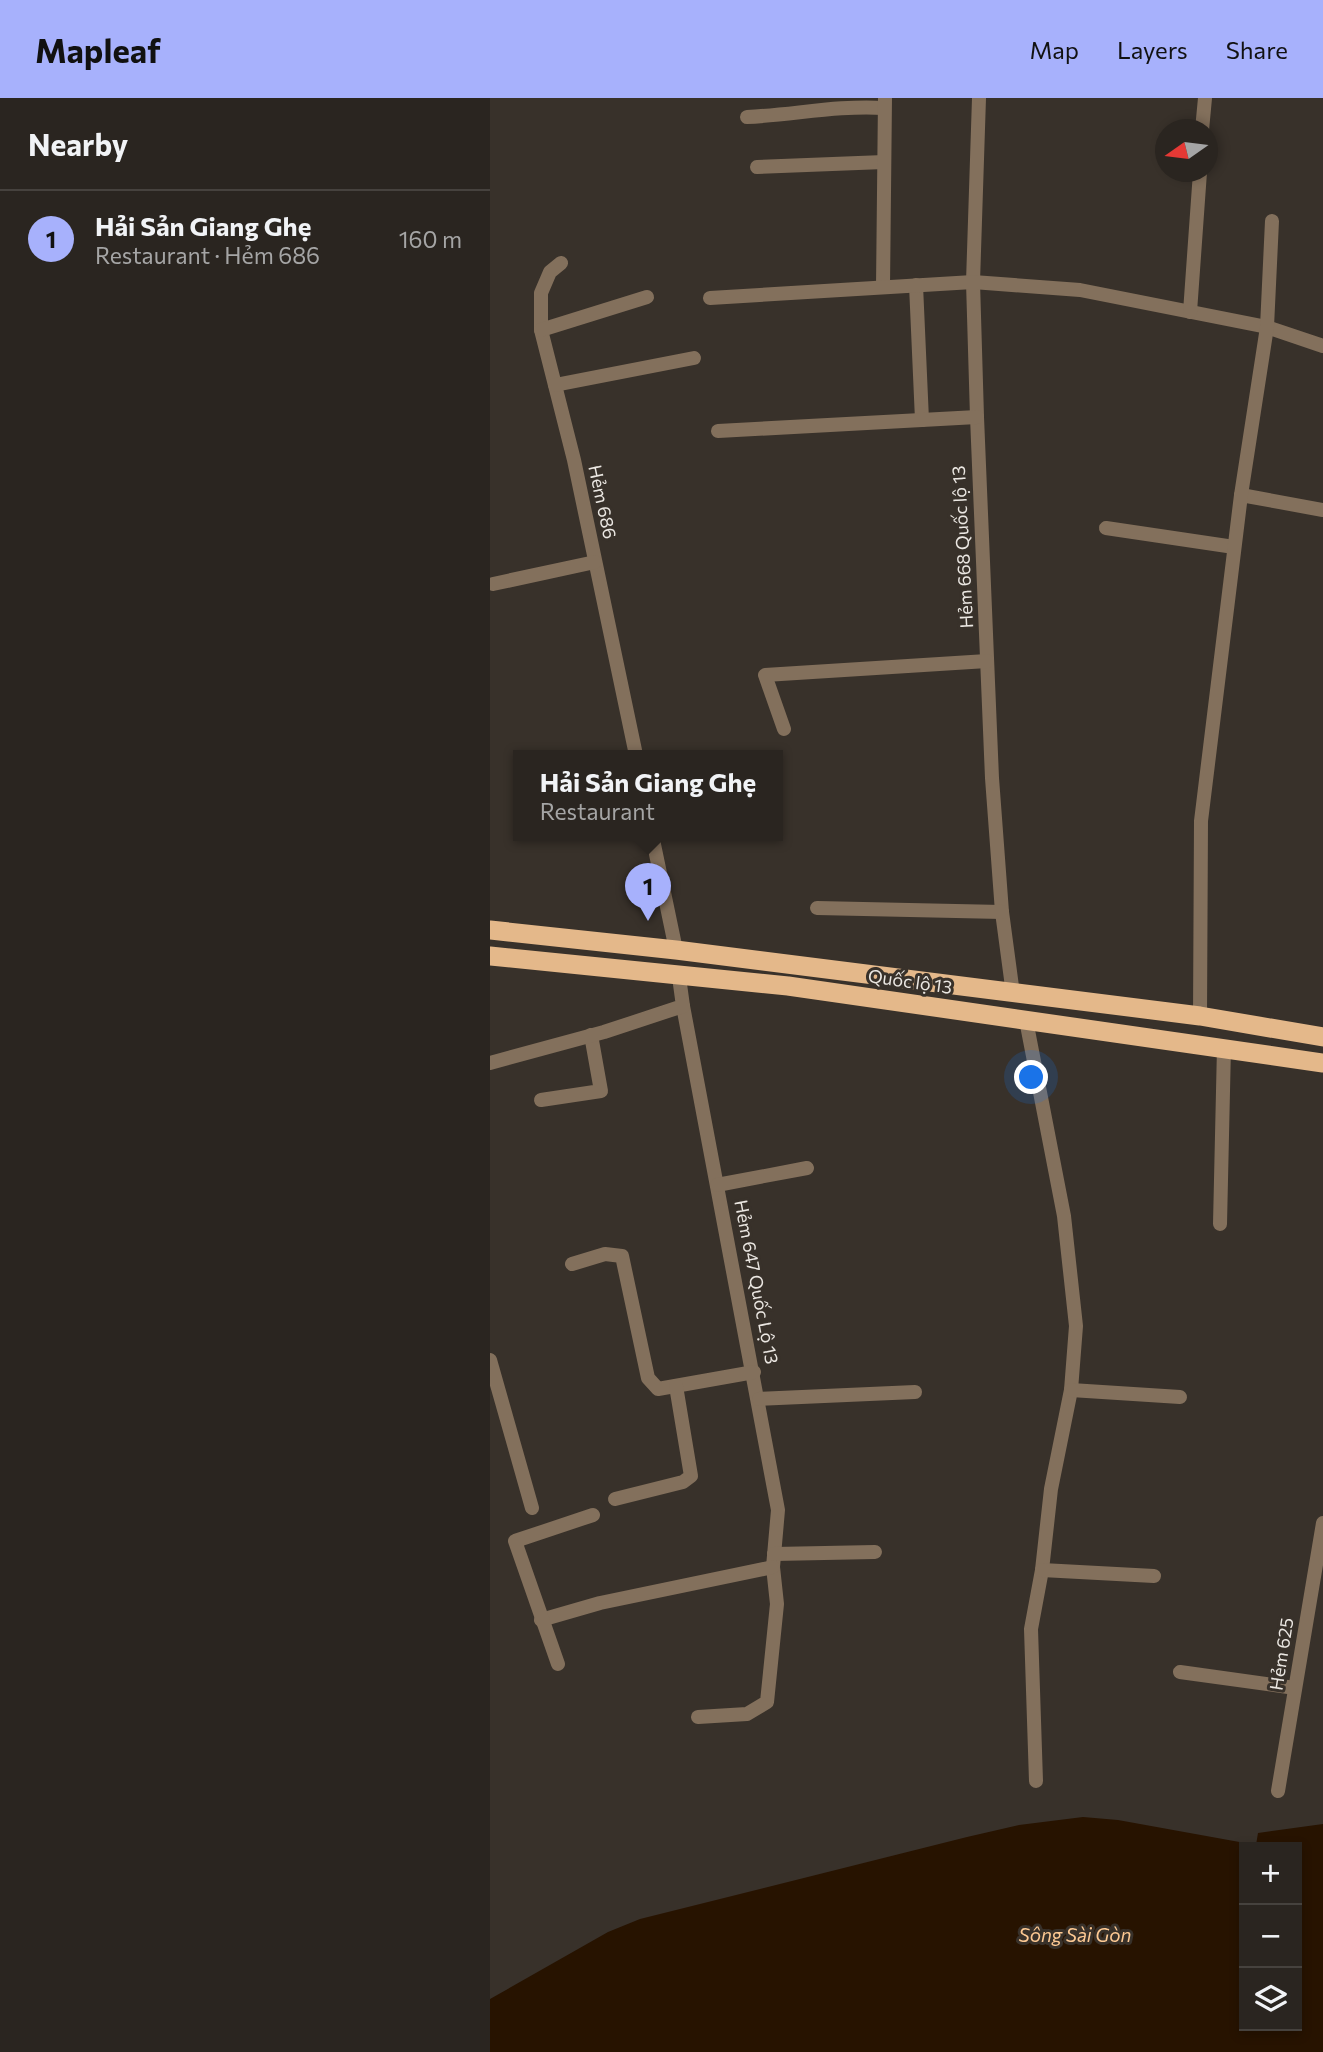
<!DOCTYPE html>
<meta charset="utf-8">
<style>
body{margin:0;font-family:Commissioner,sans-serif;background:#322d29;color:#f1f3f6}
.controls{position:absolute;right:21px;bottom:21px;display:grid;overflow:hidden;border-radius:0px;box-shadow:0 4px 10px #0003}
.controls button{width:63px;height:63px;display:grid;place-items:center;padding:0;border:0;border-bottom:2px solid #46423e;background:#2a2520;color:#f1f3f6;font:35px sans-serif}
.compass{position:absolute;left:665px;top:21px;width:63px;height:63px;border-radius:50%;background:#2a2520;box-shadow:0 4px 10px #0003;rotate:256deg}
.you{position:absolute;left:542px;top:980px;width:24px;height:24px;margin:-18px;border:5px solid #fff;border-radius:50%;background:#1a73e8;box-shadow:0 0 0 10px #1a73e833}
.badge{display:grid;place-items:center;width:46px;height:46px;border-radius:50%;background:#a7b1fc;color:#111;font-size:23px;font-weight:700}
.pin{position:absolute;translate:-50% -58px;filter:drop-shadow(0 2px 4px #0008)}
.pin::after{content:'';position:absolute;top:37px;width:24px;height:21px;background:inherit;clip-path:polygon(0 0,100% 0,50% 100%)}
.popup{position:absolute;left:23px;top:652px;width:270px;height:91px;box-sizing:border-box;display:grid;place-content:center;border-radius:0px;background:#2a2520;filter:drop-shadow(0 2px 5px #0005);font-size:23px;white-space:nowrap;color:#a5a5a5}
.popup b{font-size:26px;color:#f1f3f6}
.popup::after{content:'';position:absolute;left:50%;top:100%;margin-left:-14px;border:14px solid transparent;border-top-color:#2a2520}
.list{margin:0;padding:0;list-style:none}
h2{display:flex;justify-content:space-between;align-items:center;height:91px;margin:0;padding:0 28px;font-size:30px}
h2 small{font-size:23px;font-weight:400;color:#a5a5a5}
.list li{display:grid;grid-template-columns:46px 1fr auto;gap:21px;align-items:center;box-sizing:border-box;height:98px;padding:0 28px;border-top:2px solid #46423e}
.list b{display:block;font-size:26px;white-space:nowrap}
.list p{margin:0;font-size:23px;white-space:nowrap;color:#a5a5a5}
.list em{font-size:23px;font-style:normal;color:#a5a5a5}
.icon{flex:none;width:38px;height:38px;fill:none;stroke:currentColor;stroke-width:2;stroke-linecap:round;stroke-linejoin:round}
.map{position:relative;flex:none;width:833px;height:1954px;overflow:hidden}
header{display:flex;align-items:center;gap:42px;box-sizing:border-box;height:98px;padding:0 35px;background:#a7b1fc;color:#111}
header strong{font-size:33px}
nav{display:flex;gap:38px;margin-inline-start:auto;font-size:24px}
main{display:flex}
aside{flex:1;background:#2a2520}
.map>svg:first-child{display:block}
.water{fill:#271300;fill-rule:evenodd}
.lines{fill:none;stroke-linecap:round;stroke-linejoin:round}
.minor{stroke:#83705c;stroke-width:14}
.tertiary{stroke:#83705c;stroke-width:14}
.trunk{stroke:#e4b88a;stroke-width:19}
.labels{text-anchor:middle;stroke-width:6;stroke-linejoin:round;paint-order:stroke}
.street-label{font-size:18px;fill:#ebe7e2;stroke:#38312a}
.water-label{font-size:19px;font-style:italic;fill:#fdc993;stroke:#38312a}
</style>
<header>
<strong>Mapleaf</strong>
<nav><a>Map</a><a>Layers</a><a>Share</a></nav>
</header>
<main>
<aside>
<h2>Nearby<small></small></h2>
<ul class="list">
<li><span class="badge">1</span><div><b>Hải Sản Giang Ghẹ</b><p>Restaurant · Hẻm 686</p></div><em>160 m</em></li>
</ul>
</aside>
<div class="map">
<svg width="833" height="1954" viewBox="0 0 833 1954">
<rect width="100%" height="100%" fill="#38312a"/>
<path class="water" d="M593,1719l35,3 138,25 2,-12 65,-9v228h-833v-53l118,-67 32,-13 327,-82 52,-12zM754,1749h53v179h-53z"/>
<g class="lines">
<g class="minor">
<polyline points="489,0 483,184 487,319 502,680 512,814 523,896"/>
<path d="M257,19c46,-2 91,-12 137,-9"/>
<polyline points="712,32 715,0"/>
<polyline points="267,69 394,64"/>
<polyline points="71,165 60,174 51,195 51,232 84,362 146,657"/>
<polyline points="426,187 432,322"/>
<polyline points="393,189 395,0"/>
<polyline points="220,200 483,184 590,192 777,229 833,248"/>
<polyline points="700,214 710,74"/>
<polyline points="51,232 157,199"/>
<polyline points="65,287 204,260"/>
<polyline points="228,333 487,319"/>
<polyline points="751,397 833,412"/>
<polyline points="616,430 744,449"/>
<polyline points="3,486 105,464"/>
<polyline points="294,631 275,577 497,563"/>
<polyline points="162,737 186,852"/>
<polyline points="327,810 512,814"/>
<polyline points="193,908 288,1412 283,1469 287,1506 277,1604 257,1616 208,1619"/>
<polyline points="710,918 711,723 751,397 777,229 782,123"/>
<polyline points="536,922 574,1118 586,1228 581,1292 561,1391 552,1472 541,1531 546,1683"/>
<polyline points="51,1002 111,993 101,937"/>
<polyline points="227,1087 317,1070"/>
<polyline points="730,1126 734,949"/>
<polyline points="82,1166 115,1156 132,1158 158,1280 168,1291 264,1274"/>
<polyline points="0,1262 42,1410"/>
<polyline points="581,1292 690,1299"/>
<polyline points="269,1301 425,1294"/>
<polyline points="125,1401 193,1384 201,1378 186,1288"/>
<polyline points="284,1456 385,1454"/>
<polyline points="552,1472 664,1478"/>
<polyline points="51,1522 110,1505 283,1469"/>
<polyline points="68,1566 25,1443 103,1417"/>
<polyline points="690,1574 805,1590"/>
<polyline points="788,1693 833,1425"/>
</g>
<polyline class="tertiary" points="0,965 114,934 193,908 189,879"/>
<g class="trunk">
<polyline points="0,832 186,852 710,918 833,939"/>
<polyline points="0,858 298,888 833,965"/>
</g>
</g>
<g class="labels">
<g class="street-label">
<text transform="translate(112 404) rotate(78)" y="6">Hẻm 686</text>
<text transform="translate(473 449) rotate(-93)" y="6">Hẻm 668 Quốc lộ 13</text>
<text transform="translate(420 884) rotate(8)" y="6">Quốc lộ 13</text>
<text transform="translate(266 1184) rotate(79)" y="6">Hẻm 647 Quốc Lộ 13</text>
<text transform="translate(792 1556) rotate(-81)" y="6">Hẻm 625</text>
</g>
<g class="water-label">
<text x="585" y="1844">Sông Sài Gòn</text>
</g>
</g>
</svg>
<div class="controls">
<button>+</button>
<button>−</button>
<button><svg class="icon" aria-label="layers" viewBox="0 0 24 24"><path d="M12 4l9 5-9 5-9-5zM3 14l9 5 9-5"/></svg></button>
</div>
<svg class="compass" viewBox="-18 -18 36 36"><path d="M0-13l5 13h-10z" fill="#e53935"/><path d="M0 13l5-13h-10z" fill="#a5a5a5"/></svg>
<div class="you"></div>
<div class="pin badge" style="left:158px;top:823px">1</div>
<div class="popup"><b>Hải Sản Giang Ghẹ</b>Restaurant</div>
</div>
</main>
